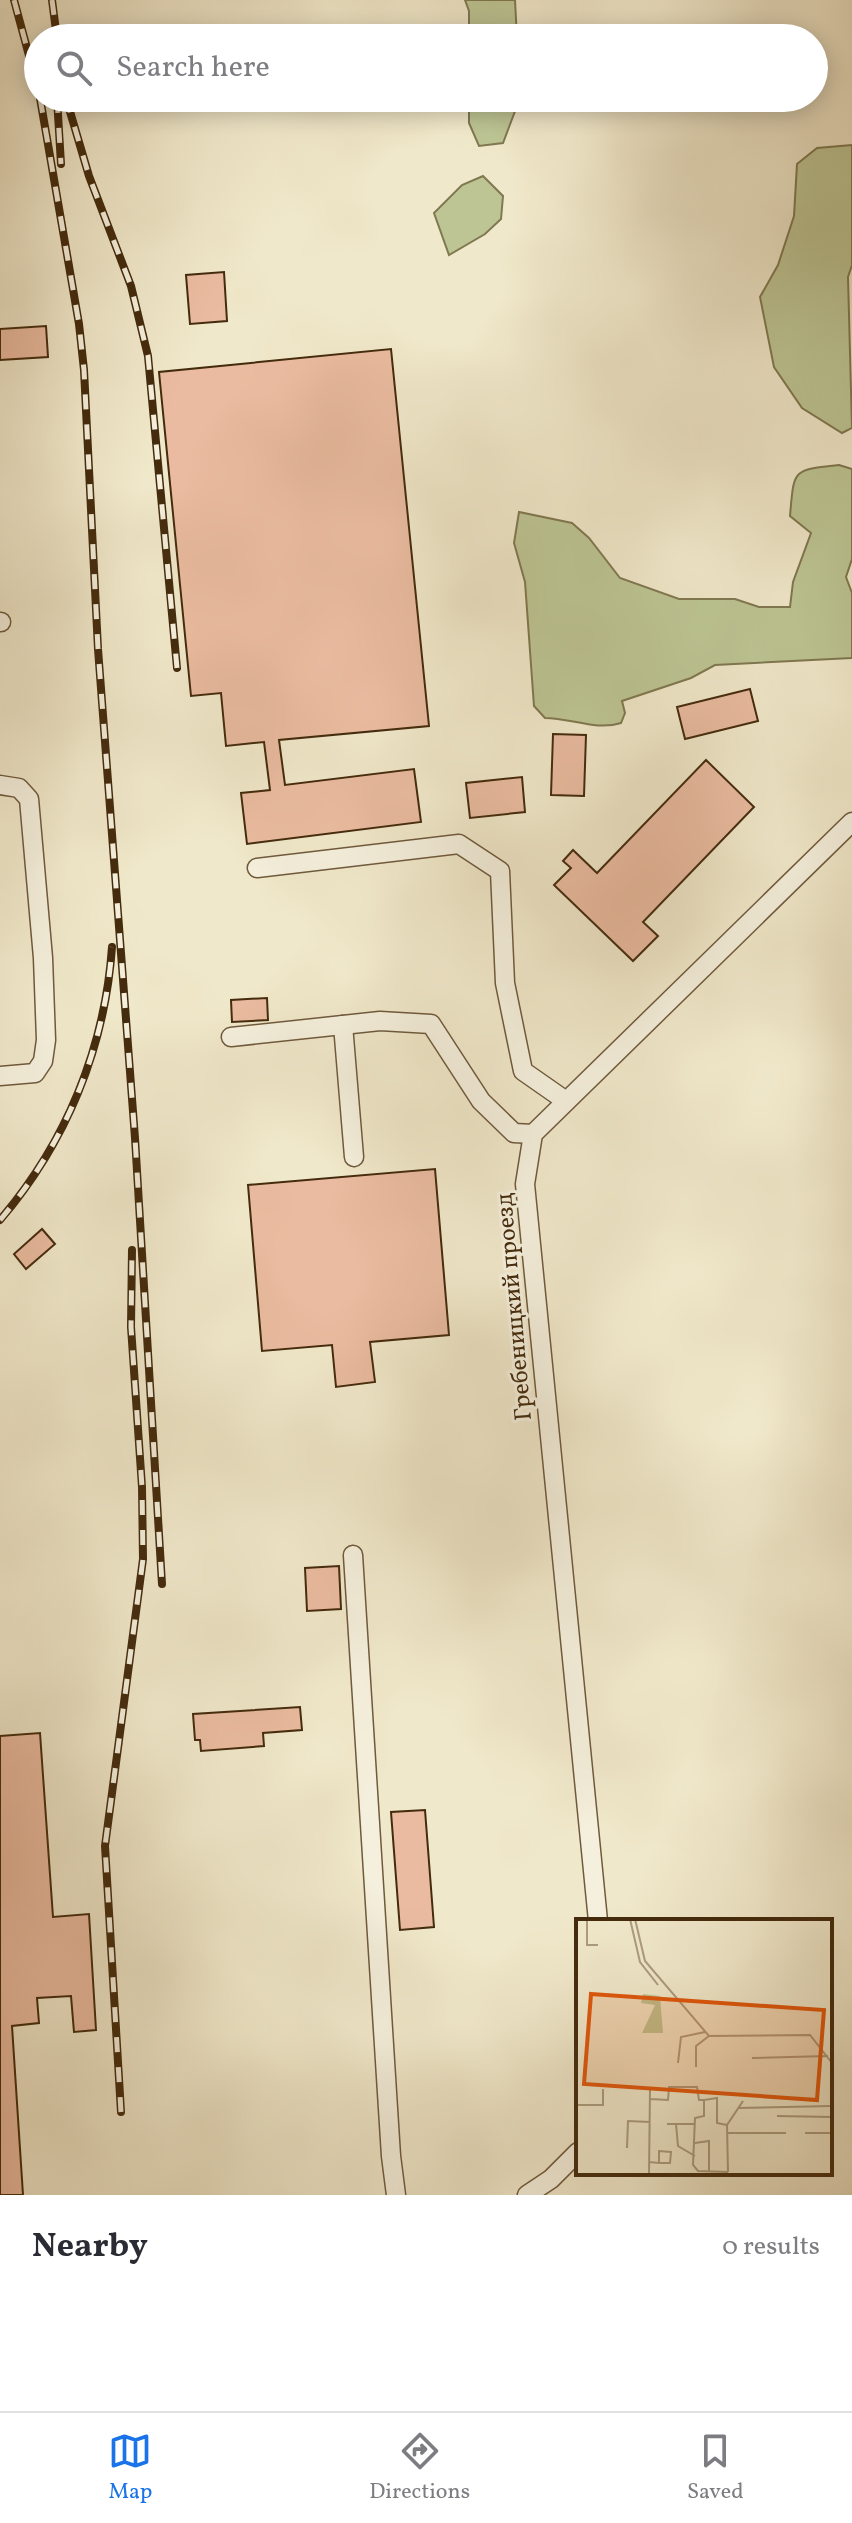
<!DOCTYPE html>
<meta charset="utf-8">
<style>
body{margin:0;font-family:Vollkorn,serif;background:#f7f7f7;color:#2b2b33}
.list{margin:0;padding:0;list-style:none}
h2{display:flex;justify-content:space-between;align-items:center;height:104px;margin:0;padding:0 32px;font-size:34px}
h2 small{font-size:26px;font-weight:400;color:#7c7c81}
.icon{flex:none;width:44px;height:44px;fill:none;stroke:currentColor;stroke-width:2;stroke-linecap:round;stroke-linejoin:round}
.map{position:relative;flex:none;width:852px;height:2195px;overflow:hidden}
.search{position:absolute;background:#fff;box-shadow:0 4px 20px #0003;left:24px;right:24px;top:24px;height:88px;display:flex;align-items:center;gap:20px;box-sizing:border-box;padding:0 28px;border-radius:44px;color:#7c7c81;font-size:30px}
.sheet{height:216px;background:#fff}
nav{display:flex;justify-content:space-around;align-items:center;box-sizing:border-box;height:112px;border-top:2px solid #e1e1e2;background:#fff;font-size:22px;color:#7c7c81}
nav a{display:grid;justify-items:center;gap:4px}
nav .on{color:#1a73e8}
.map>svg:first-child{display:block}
.green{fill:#bdc594;stroke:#807850;stroke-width:2}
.building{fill:#eabba0;stroke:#442b0d;stroke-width:2}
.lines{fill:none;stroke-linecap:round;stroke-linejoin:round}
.minor-casing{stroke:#6f5a3c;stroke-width:21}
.minor{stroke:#f5f0dd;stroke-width:18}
.rail-casing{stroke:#442b0d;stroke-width:8}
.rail{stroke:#f5f0dd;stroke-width:5;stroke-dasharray:15;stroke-linecap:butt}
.labels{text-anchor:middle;stroke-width:6;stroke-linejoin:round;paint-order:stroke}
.street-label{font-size:24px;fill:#442b0d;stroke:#f5f0dd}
.inset-road{fill:none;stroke:#ab9c7e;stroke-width:2}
.view{fill:#e0570c;fill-opacity:0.15;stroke:#e0570c;stroke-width:4}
.inset-edge{fill:none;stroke:#442b0d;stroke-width:4}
</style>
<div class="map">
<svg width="852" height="2195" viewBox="0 0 852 2195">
<rect width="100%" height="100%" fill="#f0e8ca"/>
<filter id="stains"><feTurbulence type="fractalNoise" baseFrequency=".0025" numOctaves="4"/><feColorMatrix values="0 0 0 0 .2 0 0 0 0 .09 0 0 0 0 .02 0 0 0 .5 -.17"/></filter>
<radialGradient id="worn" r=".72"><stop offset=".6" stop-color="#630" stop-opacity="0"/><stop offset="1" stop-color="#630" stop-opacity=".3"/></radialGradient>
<g class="green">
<polygon points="465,0 515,0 517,38 469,38 469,11"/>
<polygon points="469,98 520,98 503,143 479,146 469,123"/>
<polygon points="852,145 852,265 848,277 852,428 842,433 802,408 774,367 760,297 778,265 794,216 797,164 817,148"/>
<polygon points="483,176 503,196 501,219 485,234 449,255 434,213 462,185"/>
<path d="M839,465l13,4v90l-6,18 6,16v65l-137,7 -24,13 -69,23 3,12 -4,10c-25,8 -50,-5 -76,-5l-11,-12 -9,-124 -11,-39 5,-31 53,11 17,15 31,40 59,21h56l24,8h31l3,-25 18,-49 -21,-17c4,-47 2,-46 49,-51z"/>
</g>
<g class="building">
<polygon points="224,272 227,321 190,324 186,275"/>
<polygon points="46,326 48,357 0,360 0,329"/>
<polygon points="391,349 429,726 279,740 285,785 414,769 421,822 247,844 241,793 270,790 264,742 226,746 221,693 191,696 159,372"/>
<polygon points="750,689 758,721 685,739 677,707"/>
<polygon points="553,734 586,735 584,796 551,795"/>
<polygon points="706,760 754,807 643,922 658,936 633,961 554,885 571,868 563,861 573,850 597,873"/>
<polygon points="522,777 525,812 470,818 466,783"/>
<polygon points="267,998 268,1020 232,1022 231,1000"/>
<polygon points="435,1169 449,1335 370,1342 375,1382 336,1387 332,1345 262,1351 248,1185"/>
<polygon points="42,1229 55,1244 26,1269 14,1254"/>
<polygon points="339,1566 341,1609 307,1611 305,1568"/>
<polygon points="300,1707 302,1730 263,1733 264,1746 201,1751 200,1740 195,1740 193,1714"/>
<polygon points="40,1733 53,1917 89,1914 96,2030 74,2032 71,1996 37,1998 39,2023 12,2026 23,2195 0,2195 0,1736"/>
<polygon points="425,1810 434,1927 400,1930 391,1812"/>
</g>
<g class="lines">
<g class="minor-casing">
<g id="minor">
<polyline points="0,622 1,622"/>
<polyline points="0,785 19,788 29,799 43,958 46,1040 43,1061 35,1073 0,1076"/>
<polyline points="257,868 459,844 500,871 505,983 523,1071 566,1101"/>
<polyline points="343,1025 354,1157"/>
<polyline points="231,1037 380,1021 431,1024 481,1101 514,1133 533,1134"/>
<polyline points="353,1555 391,2156 396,2195"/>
<polyline points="598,1921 525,1184 533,1134 852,822"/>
<polyline points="527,2195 551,2179 578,2152"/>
</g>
</g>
<use href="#minor" class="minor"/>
<g class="rail-casing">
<g id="rail">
<polyline points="14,0 38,89"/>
<polyline points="52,0 57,38"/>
<polyline points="40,98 79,324 84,370 98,649 135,1138 162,1584"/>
<polyline points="57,98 61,164"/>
<polyline points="66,98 89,176 131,286 148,356 177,668"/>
<path d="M0,1220c66,-77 105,-172 112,-273"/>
<polyline points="121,2112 105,1846 143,1559 142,1487 131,1327 132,1250"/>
</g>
</g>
<use href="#rail" class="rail"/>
</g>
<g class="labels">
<g class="street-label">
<text transform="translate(513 1307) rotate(-95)" y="8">Гребеницкий проезд</text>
</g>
</g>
<g transform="translate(576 1919)">
<rect width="256" height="256" fill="#f0e8ca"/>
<path d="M67,75l17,2 3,37h-21l13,-28 -14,-2z" fill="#bdc594"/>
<path class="inset-road" d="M11,0v26h11M54,0l10,43 18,23M59,0l10,42 64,75 101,-1 22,28M176,139l76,-2M102,144l3,-26 24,-5M120,148v-21l13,-10M74,180l18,1 1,-13h28l2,13h5M0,186h27v-16M162,189l94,-2M201,197l55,1M91,205h28M100,205l2,22 17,10M151,206l-10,-2v-25l-13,2v16l-9,2 -2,47 5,6 30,1M151,214h59M229,214h27M119,224l14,-2v30M51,229l1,-27 22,1M73,243l10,1v-12l12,1 -1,11h-11M152,253l-1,-47 16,-24M73,256l1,-86"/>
<path class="view" d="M15,75l233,16 -7,90 -233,-16z"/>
<rect width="256" height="256" class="inset-edge"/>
</g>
<rect width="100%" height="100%" filter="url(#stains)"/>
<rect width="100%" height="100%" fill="url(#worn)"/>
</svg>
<div class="search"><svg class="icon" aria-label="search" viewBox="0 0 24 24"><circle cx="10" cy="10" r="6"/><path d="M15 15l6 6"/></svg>Search here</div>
</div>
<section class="sheet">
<h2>Nearby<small>0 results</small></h2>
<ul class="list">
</ul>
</section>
<nav>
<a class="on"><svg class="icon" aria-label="map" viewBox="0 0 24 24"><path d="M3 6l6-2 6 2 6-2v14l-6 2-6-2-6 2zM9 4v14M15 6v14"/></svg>Map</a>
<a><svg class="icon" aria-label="directions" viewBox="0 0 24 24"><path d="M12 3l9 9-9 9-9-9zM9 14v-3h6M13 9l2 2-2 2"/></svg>Directions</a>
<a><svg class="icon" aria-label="saved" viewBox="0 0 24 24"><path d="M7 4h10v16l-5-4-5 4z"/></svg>Saved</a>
</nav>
